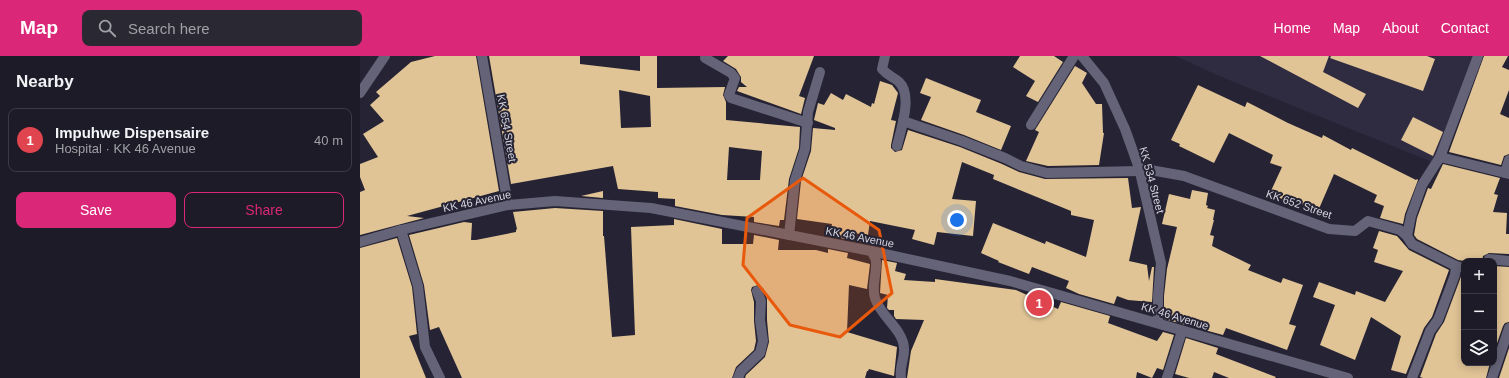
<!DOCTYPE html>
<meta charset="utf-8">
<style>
body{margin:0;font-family:Helvetica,sans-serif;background:#292833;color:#f1f3f6}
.controls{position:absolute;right:12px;bottom:12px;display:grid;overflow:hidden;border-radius:8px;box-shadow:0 2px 10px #0003}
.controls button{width:36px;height:36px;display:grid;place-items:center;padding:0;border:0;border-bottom:1px solid #3a3944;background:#1c1b27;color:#f1f3f6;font:20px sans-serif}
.you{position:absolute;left:597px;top:164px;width:14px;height:14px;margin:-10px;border:3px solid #fff;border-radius:50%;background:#1a73e8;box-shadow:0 0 0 6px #1a73e833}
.badge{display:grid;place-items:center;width:26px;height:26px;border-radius:50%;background:#db2777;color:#fff;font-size:13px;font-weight:700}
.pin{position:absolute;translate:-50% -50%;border:2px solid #fff;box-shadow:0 1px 4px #0006}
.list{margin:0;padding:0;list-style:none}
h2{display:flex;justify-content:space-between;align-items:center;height:52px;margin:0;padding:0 16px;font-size:17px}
h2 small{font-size:13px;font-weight:400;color:#a0a1a7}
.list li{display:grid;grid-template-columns:26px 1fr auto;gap:12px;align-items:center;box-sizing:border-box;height:64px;margin:0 8px 8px;padding:0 8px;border:1px solid #3a3944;border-radius:8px}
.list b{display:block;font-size:15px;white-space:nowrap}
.list p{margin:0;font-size:13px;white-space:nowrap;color:#a0a1a7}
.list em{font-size:13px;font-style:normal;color:#a0a1a7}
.actions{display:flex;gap:8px;padding:12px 16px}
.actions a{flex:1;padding:9px 0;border:1px solid #db2777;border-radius:8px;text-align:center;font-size:14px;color:#db2777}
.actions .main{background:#db2777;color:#fff}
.icon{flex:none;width:22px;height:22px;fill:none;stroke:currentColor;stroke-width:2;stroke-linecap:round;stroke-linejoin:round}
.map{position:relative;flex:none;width:1149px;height:322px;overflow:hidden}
header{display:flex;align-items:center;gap:24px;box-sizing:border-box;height:56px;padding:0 20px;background:#db2777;color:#fff}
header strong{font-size:19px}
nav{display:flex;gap:22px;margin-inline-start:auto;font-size:14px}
.search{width:280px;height:36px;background:#292833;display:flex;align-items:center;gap:10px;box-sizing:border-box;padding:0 14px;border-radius:8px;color:#a0a1a7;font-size:15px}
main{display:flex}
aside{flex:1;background:#1c1b27}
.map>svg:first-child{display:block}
.built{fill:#2f2c42}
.building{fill:#e1c496;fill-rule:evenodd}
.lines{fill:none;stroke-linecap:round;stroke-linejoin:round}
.minor{stroke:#656377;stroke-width:10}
.marked{fill:#e8590c;fill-opacity:0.2;stroke:#e8590c;stroke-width:3;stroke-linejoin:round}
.labels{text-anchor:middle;stroke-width:4;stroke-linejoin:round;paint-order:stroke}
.street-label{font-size:11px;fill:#d5d4df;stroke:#262434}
</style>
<header>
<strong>Map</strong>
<div class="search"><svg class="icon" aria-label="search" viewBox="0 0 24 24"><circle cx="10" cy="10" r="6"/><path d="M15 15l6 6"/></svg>Search here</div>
<nav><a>Home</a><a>Map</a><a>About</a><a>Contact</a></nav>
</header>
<main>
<aside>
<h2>Nearby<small></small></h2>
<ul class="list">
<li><span class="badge" style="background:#e0444e">1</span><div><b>Impuhwe Dispensaire</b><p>Hospital · KK 46 Avenue</p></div><em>40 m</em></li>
</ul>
<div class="actions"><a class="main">Save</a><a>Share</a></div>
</aside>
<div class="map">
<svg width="1149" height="322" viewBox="0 0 1149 322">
<rect width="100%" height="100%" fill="#262434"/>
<polygon class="built" points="816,0 1114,0 1075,107 859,20"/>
<g class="building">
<polygon points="75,0 116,0 139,135 47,160 64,162 0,179 0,136 5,134 0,121 0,108 18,101 3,78 24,65 10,49 20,40 16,36 51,6"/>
<path d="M129,0h91v8l60,7v-15h17v32l68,-1 -2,8 3,7v18l74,7 -1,21 -10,31 -5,41h-4l-1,6 -25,-4v-5l-32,-2 -47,-9v-7l-17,-1v-6l-40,-3 -5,-23 -102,18zM259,34l31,6 1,31 -30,1zM369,91l33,4 -2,29h-33z"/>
<polygon points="368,0 454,0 439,40 445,42 441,58 377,35 379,31 387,31 381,26 381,21 376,13 363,5"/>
<polygon points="660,0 694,0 703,6 678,46 666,40 675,25 653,11"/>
<polygon points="900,0 969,0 963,16 1006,38 998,52"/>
<polygon points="971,0 1067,0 1075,3 1063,35 970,2"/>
<polygon points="1124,0 1148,0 1142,11 1149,14 1149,34 1140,58 1149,62 1149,98 1144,100 1141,109 1089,96"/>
<polygon points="715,10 727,17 722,27 736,48 742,48 743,77 744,77 739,109 688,110 666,105 679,76 675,74"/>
<polygon points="566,22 621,44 616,56 651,70 641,94 604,79 561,64 571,41 560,37"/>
<polygon points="520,25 532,29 538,37 531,64 536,65 531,89 531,92 535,96 542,94 548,74 600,91 642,108 659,116 685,123 768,122 772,152 781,151 769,205 787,209 789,225 792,211 794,211 792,246 768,244 757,240 754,248 719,238 706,232 709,225 672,211 669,218 638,206 639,205 621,197 633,167 685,188 686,185 726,201 734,164 711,159 711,155 633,123 634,119 602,106 592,143 616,145 613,180 577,176 574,189 552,183 555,174 510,165 508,179 493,177 491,184 470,180 472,168 437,163 441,125 451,95 453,72 475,74 475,72 454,64 458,47 464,49 471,37 483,44 486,38 511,51 512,47 514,48"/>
<polygon points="838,29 885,51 887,46 928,67 962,82 963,79 991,94 992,92 1056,124 1057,123 1058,124 1045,158 1043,168 1020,162 1024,150 1014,146 1017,139 974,118 958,155 926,141 924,144 910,137 922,111 910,107 913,99 869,77 854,107 819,90 820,88 811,84"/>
<polygon points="1053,61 1083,76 1073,100 1041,84"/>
<polygon points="1083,108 1140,122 1134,138 1138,139 1133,156 1147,157 1146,178 1149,178 1149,198 1129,197 1123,200 1122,205 1104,205 1098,204 1057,183 1054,179 1057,162 1068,132 1071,133"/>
<polygon points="832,134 848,137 846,149 848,150 847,152 855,154 853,164 854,164 850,179 854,180 852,190 891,209 888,214 921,227 923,222 943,229 929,268 936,270 927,294 866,272 863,279 804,263 804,240 807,213 817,171 802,168 809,138 830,143"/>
<polygon points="243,135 243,142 221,140"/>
<polygon points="195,152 243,155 243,180 244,180 252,281 275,279 271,171 314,169 314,163 362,173 362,188 393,188 394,179 419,184 418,194 456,194 468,197 468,193 488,197 487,202 510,208 507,233 489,229 487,276 537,291 534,320 509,313 508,315 507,315 505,322 385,322 386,319 405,301 409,286 407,264 407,243 403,232 398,229 392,231 391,234 394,246 394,265 396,285 394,294 376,311 372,322 102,322 79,271 70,274 64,229 49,179 104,166 112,167 111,184 116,184 156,176 156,174 157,173 153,156"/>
<polygon points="1019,175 1037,180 1049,194 1089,214 1072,261 1064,272 1046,318 1031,314 1041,280 1011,261 995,304 960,289 975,249 953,241 959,226 995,239 996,235 1025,246 1043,215 1014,206 1018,194 1013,192"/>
<polygon points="37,182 52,231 57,278 49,280 66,322 0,322 0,192"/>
<polygon points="522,204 537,207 535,215 546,218 544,224 575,226 575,223 656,234 698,253 701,246 750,260 748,267 797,285 803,276 814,279 803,314 797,312 792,322 777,316 776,322 547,322 551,295 564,264 536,263 534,260 534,254 529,254 527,252 528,239 520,237"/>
<polygon points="1134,210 1149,211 1149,266 1145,267 1143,270 1134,296"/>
<polygon points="1102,218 1104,218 1104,307 1130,307 1126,322 1063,322 1060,321 1076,278 1084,266"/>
<polygon points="826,282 858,292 856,298 916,321 915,322 869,322 854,316 852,322 829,322 815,318"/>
<polygon points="1149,292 1149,322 1139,322"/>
</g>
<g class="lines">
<g class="minor">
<polyline points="122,0 148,149"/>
<path d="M525,0l-3,13c6,7 12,8 17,13 14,13 2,47 -2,64"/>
<polyline points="722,0 744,27 765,73 779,112 801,207 798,240 798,267"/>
<polyline points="345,2 371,17 375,22 369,39 371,42 448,67"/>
<polyline points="0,37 25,0"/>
<polyline points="543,65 602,85 645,102 661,110 687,117 779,115"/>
<polyline points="671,69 714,0"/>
<polyline points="1080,101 1149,118"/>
<polyline points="779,112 824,120 969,173 995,175 1008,165 1040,174 1047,180 1052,188 1096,210 1104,212"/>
<polyline points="1145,117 1149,104"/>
<polyline points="41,174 58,230 65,291 80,322"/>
<polyline points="429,179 435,124 445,93 448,56 460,16"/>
<polyline points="1047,180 1051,160 1062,129 1080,101 1118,0"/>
<polyline points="0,186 41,174 148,149 195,145 291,152 511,195 650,225 988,322"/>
<path d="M511,195c2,3 5,7 5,11 1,12 -5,24 -1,36 5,18 28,31 29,50 1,10 -5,19 -3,30"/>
<polyline points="1128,205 1129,203 1149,205"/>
<polyline points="378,322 381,315 400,297 403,285 400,264 401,245 397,235"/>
<polyline points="807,322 822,275"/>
<polyline points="1052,322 1070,275 1078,264 1095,219 1096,210"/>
<polyline points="1132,322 1149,272"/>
</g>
</g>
<path class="marked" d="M443,122l76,52 13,63 -52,44 -50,-12 -47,-60 4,-47z"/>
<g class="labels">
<g class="street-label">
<text transform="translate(147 72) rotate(80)" y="4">KK 654 Street</text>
<text transform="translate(792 124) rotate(75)" y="4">KK 534 Street</text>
<text transform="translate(117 145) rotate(-12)" y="4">KK 46 Avenue</text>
<text transform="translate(939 148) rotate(19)" y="4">KK 652 Street</text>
<text transform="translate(500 181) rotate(11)" y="4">KK 46 Avenue</text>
<text transform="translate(815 260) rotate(17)" y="4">KK 46 Avenue</text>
</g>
</g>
</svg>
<div class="controls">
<button>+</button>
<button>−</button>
<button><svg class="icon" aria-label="layers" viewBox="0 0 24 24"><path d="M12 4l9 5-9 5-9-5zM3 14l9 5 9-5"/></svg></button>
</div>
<div class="you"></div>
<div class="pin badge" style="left:679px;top:247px;background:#e0444e">1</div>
</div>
</main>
